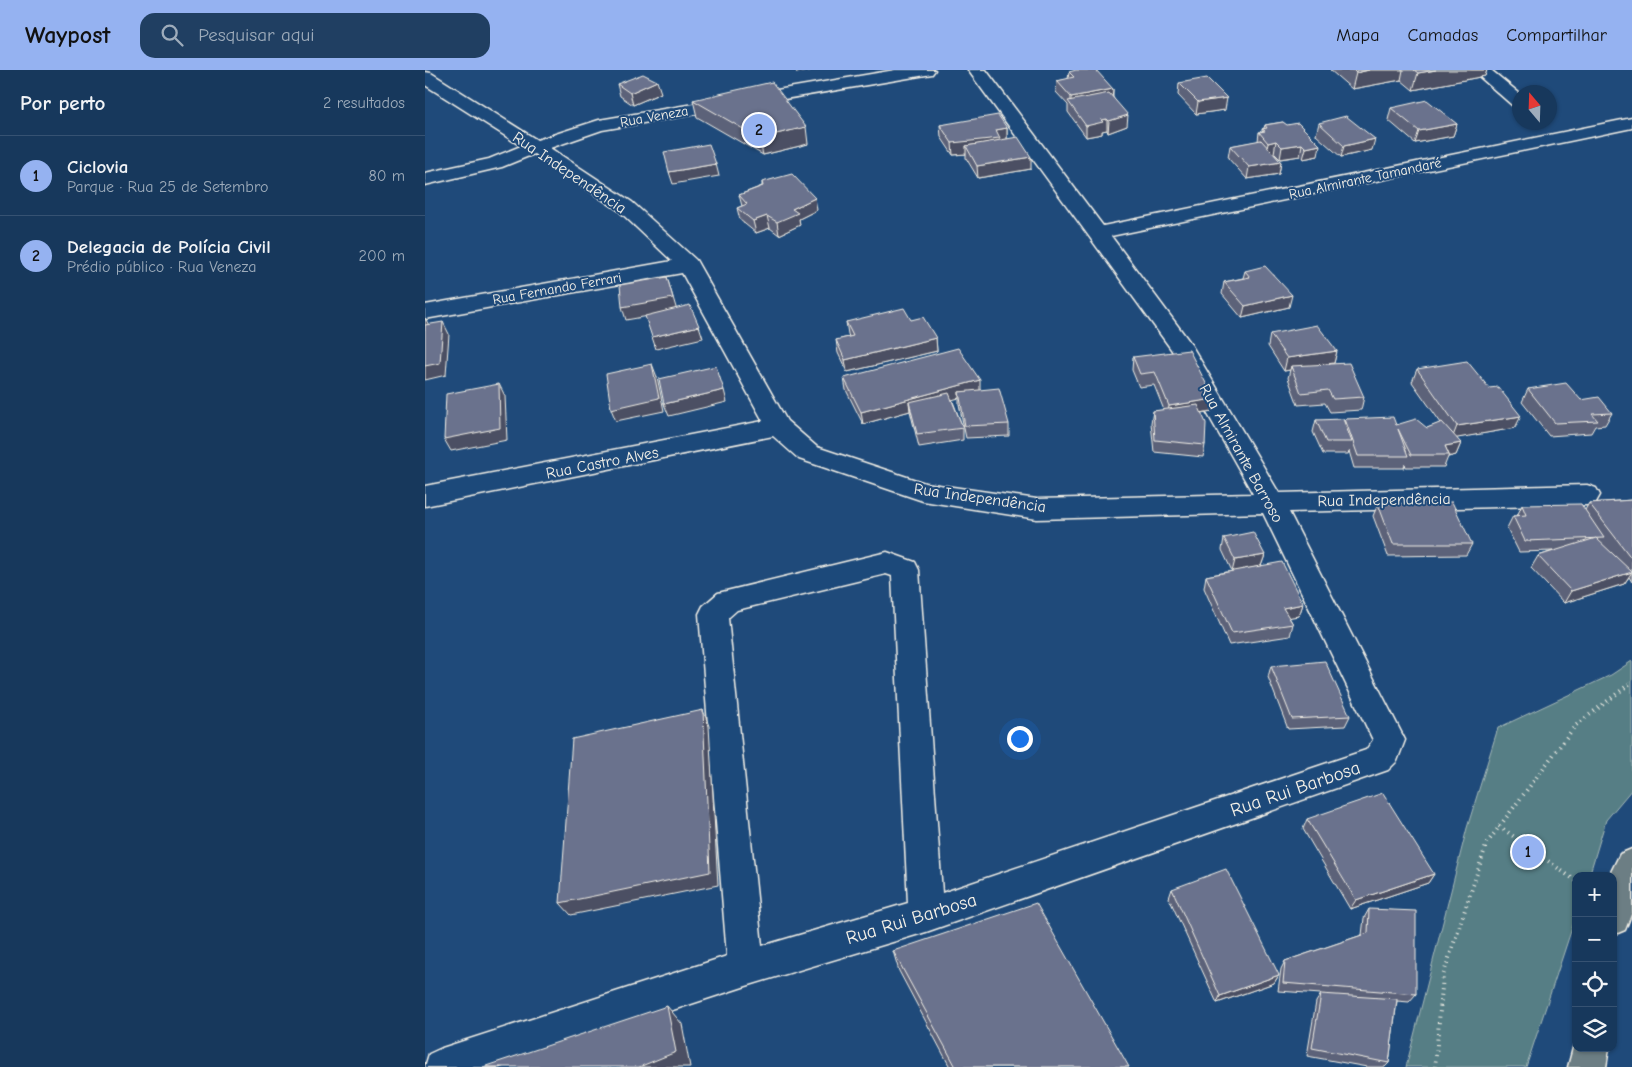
<!DOCTYPE html>
<html lang="pt">
<meta charset="utf-8">
<style>
body{margin:0;font-family:"Comic Neue",sans-serif;background:#203f62;color:#f1f3f6}
.controls{position:absolute;right:15px;bottom:15px;display:grid;overflow:hidden;border-radius:10px;box-shadow:0 1px 4px #0004}
.controls button{width:45px;height:45px;display:grid;place-items:center;padding:0;border:0;border-bottom:1px solid #365272;background:#17385c;color:#f1f3f6;font:25px sans-serif}
.compass{position:absolute;left:1087px;top:15px;width:45px;height:45px;border-radius:50%;background:#17385c;box-shadow:0 1px 4px #0004;rotate:341deg}
.you{position:absolute;left:594px;top:668px;width:18px;height:18px;margin:-12px;border:4px solid #fff;border-radius:50%;background:#1a73e8;box-shadow:0 0 0 8px #1a73e833}
.badge{display:grid;place-items:center;width:32px;height:32px;border-radius:50%;background:#95b2f1;color:#111;font-size:16px;font-weight:700}
.pin{position:absolute;translate:-50% -50%;border:2px solid #fff;box-shadow:0 1px 5px #0006}
.list{margin:0;padding:0;list-style:none}
h2{display:flex;justify-content:space-between;align-items:center;height:65px;margin:0;padding:0 20px;font-size:21px}
h2 small{font-size:16px;font-weight:400;color:#9eacbb}
.list li{display:grid;grid-template-columns:32px 1fr auto;gap:15px;align-items:center;box-sizing:border-box;height:80px;padding:0 20px;border-top:1px solid #365272}
.list b{display:block;font-size:19px;white-space:nowrap}
.list p{margin:0;font-size:16px;white-space:nowrap;color:#9eacbb}
.list em{font-size:16px;font-style:normal;color:#9eacbb}
.icon{flex:none;width:28px;height:28px;fill:none;stroke:currentColor;stroke-width:2;stroke-linecap:round;stroke-linejoin:round}
.map{position:relative;flex:none;width:1207px;height:997px;overflow:hidden}
header{display:flex;align-items:center;gap:30px;box-sizing:border-box;height:70px;padding:0 25px;background:#95b2f1;color:#111}
header strong{font-size:24px}
nav{display:flex;gap:28px;margin-inline-start:auto;font-size:18px}
.search{width:350px;height:45px;background:#203f62;display:flex;align-items:center;gap:12px;box-sizing:border-box;padding:0 18px;border-radius:15px;color:#9eacbb;font-size:19px}
main{display:flex}
aside{flex:1;background:#17385c}
.map>svg:first-child{display:block}
.green{fill:#567e85;stroke:#a5b8b6}
.lines{fill:none;stroke-linecap:round;stroke-linejoin:round}
.minor-casing{stroke:#f4f1e8;stroke-width:3}
.major-casing{stroke:#f4f1e8;stroke-width:3}
.path{stroke:#f4f1e8;stroke-width:4;stroke-dasharray:1 4.5;stroke-linecap:butt}
.minor{fill:#1f4a7a;fill-rule:evenodd}
.major{fill:#6c7e84;fill-rule:evenodd}
.wall{fill:#5c6279;stroke:#f4f1e8}
.shaded-wall{fill:#4b5063;stroke:#f4f1e8}
.building{fill:#6b728d;stroke:#f4f1e8}
.labels{text-anchor:middle;stroke-width:4;stroke-linejoin:round;paint-order:stroke}
.far-street-label{font-size:14px;fill:#f4f1e8;stroke:#1f4a7a}
.street-label{font-size:16px;fill:#f4f1e8;stroke:#1f4a7a}
.near-street-label{font-size:19px;fill:#f4f1e8;stroke:#1f4a7a}
</style>
<header>
<strong>Waypost</strong>
<div class="search"><svg class="icon" aria-label="search" viewBox="0 0 24 24"><circle cx="10" cy="10" r="6"/><path d="M15 15l6 6"/></svg>Pesquisar aqui</div>
<nav><a>Mapa</a><a>Camadas</a><a>Compartilhar</a></nav>
</header>
<main>
<aside>
<h2>Por perto<small>2 resultados</small></h2>
<ul class="list">
<li><span class="badge">1</span><div><b>Ciclovia</b><p>Parque · Rua 25 de Setembro</p></div><em>80 m</em></li>
<li><span class="badge">2</span><div><b>Delegacia de Polícia Civil</b><p>Prédio público · Rua Veneza</p></div><em>200 m</em></li>
</ul>
</aside>
<div class="map">
<svg width="1207" height="997" viewBox="0 0 1207 997">
<rect width="100%" height="100%" fill="#1f4a7a"/>
<filter id="ink" filterUnits="userSpaceOnUse"><feTurbulence type="fractalNoise" baseFrequency=".02" numOctaves="2"/><feDisplacementMap in="SourceGraphic" scale="10" xChannelSelector="R" yChannelSelector="G"/><feConvolveMatrix kernelMatrix="1 2 1 2 8 2 1 2 1" color-interpolation-filters="sRGB"/></filter>
<g filter="url(#ink)">
<polygon class="green" points="1207,591 1207,719 1181,750 1164,806 1151,806 1151,846 1101,997 981,997 1042,758 1073,658 1186,605"/>
<g class="lines">
<g class="minor-casing">
<g id="minor">
<path d="M470,0h40l-3,4 -6,1 -324,55 -52,18 82,54 64,58 91,161 30,26 108,36 112,16 216,-5 -82,-145 -203,-279h18l117,156 529,-108v10l-521,108 78,105 90,152 308,-8 9,3 4,7 -4,7 -9,3 -298,7 116,228 -8,21 -9,9 -462,162 -180,54 -247,81h-74l4,-13 13,-6 285,-92 -28,-342 4,-8 15,-13 169,-41 28,10 4,8 23,323 424,-143 7,-10 -110,-227 -226,6 -114,-18 -124,-42 -26,-23 -348,70v-20l338,-65 -81,-148 -257,46v-14l247,-44 -54,-51 -84,-56 -32,13 -77,18v-12l64,-14 32,-13 -96,-61v-13l6,1 106,67 62,-20zM461,504l6,2 16,327 -146,43 -34,-328 9,-8z"/>
<polygon points="1047,0 1066,0 1094,23 1094,37 1088,36"/>
</g>
</g>
<g class="major-casing">
<g id="major">
<polygon points="1207,779 1207,842 1200,860 1188,865 1188,806 1184,806 1195,784"/>
<polygon points="1151,967 1151,978 1184,978 1181,997 1143,997"/>
</g>
</g>
<g class="path">
<polyline points="1074,756 1151,811"/>
<polyline points="1010,997 1018,906 1062,773 1150,656 1207,612"/>
</g>
<use href="#minor" class="minor"/>
<use href="#major" class="major"/>
</g>
<g class="wall">
<polygon points="905,0 1062,0 1060,6 988,20 976,10 927,19"/>
<polygon points="644,2 688,19 688,27 702,56 683,63 682,60 677,61 677,64 661,67 643,42 643,35 631,22 632,11 643,9"/>
<polygon points="754,13 800,40 771,44 753,25"/>
<polygon points="192,14 236,23 208,35 195,26"/>
<polygon points="268,30 383,74 338,85 272,47"/>
<polygon points="966,38 1032,54 1028,66 990,73 963,50"/>
<polygon points="858,52 893,86 878,89 875,86 855,89 849,83 848,83 856,92 854,104 822,109 803,88 805,76 833,71 834,62 837,62 837,59 839,58 840,55"/>
<polygon points="894,53 947,80 916,87 891,65"/>
<polygon points="515,55 582,58 582,69 606,99 553,108 541,88 541,84 528,85 516,67"/>
<polygon points="337,112 392,140 374,149 375,155 354,165 345,158 331,163 315,150 312,138 317,136 314,125 337,116"/>
<polygon points="820,201 864,237 817,248 797,224 799,212 818,208"/>
<polygon points="486,250 511,268 512,281 422,302 413,283 411,270 424,267 423,264 421,252"/>
<polygon points="845,264 912,281 909,293 904,294 939,327 936,340 905,342 900,333 873,335 863,308 865,300 859,301 843,276"/>
<polygon points="708,287 789,329 787,341 776,343 780,375 778,387 729,382 726,353 728,341 739,340 729,315 714,317 707,300"/>
<polygon points="992,299 1090,358 1031,368 1036,373 1031,385 1023,387 1019,397 981,397 980,394 979,398 929,398 924,381 923,384 898,384 888,362 891,350 919,353 920,349 1002,358 1016,353 987,312"/>
<polygon points="419,308 555,320 584,354 584,366 541,368 534,334 534,328 527,329 538,358 538,370 494,377 485,341 438,354 421,320"/>
<polygon points="1103,319 1156,330 1187,343 1180,355 1170,356 1166,363 1124,366 1097,332"/>
<polygon points="1207,430 1207,512 1204,507 1199,514 1139,533 1106,498 1113,486 1128,481 1094,482 1082,458 1088,446 1092,446 1097,435 1160,440 1164,433"/>
<polygon points="953,434 1047,474 1041,485 963,486 948,446"/>
<polygon points="799,468 840,485 836,496 878,534 874,546 864,547 868,554 865,566 804,575 779,518 781,506 807,501 797,480"/>
<polygon points="846,596 925,646 920,656 863,659 843,607"/>
<polygon points="882,749 1009,804 1003,813 925,839 878,759"/>
<polygon points="747,819 854,905 849,913 792,933 744,828"/>
<polygon points="944,839 991,924 984,932 972,931 964,993 960,997 942,997 882,986 891,932 896,924 853,921 856,899 860,891 937,865 939,848"/>
<polygon points="468,881 704,997 525,997 474,901"/>
</g>
<g class="shaded-wall">
<polygon points="371,0 389,0 372,3"/>
<polygon points="944,0 978,0 976,10 927,19 931,3"/>
<polygon points="1011,0 1062,0 1060,6 988,20 993,3"/>
<polygon points="232,11 236,23 208,35 205,23"/>
<polygon points="688,19 687,30 646,35 646,27"/>
<polygon points="802,28 800,40 771,44 773,32"/>
<polygon points="703,45 702,56 683,63 684,51"/>
<polygon points="682,49 682,60 677,61 677,64 661,67 661,56 676,50"/>
<polygon points="1032,54 1028,66 990,73 994,61"/>
<polygon points="381,57 383,74 338,85 334,68"/>
<polygon points="582,58 582,70 541,76 541,84 528,85 527,73 571,60"/>
<polygon points="950,69 947,80 916,87 919,76"/>
<polygon points="851,71 849,83 841,85 843,73"/>
<polygon points="877,74 875,86 855,89 857,77"/>
<polygon points="895,75 893,86 878,89 881,78"/>
<polygon points="606,87 606,99 553,108 552,96"/>
<polygon points="856,92 854,104 822,109 824,97"/>
<polygon points="291,94 294,106 248,114 244,102"/>
<polygon points="390,128 392,140 374,149 375,155 354,165 352,152 367,139"/>
<polygon points="342,146 345,158 331,163 328,151"/>
<polygon points="242,207 252,241 201,250 197,237"/>
<polygon points="867,225 864,237 817,248 820,236"/>
<polygon points="0,248 6,259 0,260"/>
<polygon points="18,252 24,264 21,305 0,310 0,296"/>
<polygon points="274,256 278,268 231,279 227,267"/>
<polygon points="511,268 512,281 422,302 420,290"/>
<polygon points="912,281 909,293 867,299 866,296 865,300 859,301 862,288"/>
<polygon points="227,294 232,307 239,341 191,351 186,339"/>
<polygon points="555,310 555,322 534,322 534,328 486,341 484,332 485,341 438,354 436,342"/>
<polygon points="74,314 80,326 82,370 26,381 19,369"/>
<polygon points="299,320 302,332 244,346 239,334"/>
<polygon points="789,329 787,341 742,348 744,336"/>
<polygon points="1096,346 1090,358 1027,369 1032,356"/>
<polygon points="1036,373 1031,385 1023,387 1024,385 1020,376"/>
<polygon points="840,485 836,496 807,502 810,490"/>
<polygon points="1207,502 1199,514 1139,533 1146,521"/>
<polygon points="878,534 874,546 854,549 858,538"/>
<polygon points="278,640 284,656 293,815 146,845 135,833"/>
<polygon points="1009,804 1003,813 925,839 931,830"/>
<polygon points="854,905 849,913 792,933 795,926"/>
<polygon points="242,936 257,954 265,997 214,997"/>
</g>
<g class="building">
<polygon points="651,0 671,0 688,19 646,27 632,11 649,7 644,2"/>
<polygon points="928,0 944,0 931,3"/>
<polygon points="989,0 1011,0 993,3"/>
<polygon points="218,4 232,11 205,23 192,14"/>
<polygon points="782,8 802,28 773,32 754,13"/>
<polygon points="347,12 381,57 334,68 268,30"/>
<polygon points="684,23 703,45 684,51 682,49 676,50 678,52 661,56 643,31"/>
<polygon points="1002,30 1032,54 994,61 966,38"/>
<polygon points="573,45 582,58 571,60 575,68 527,73 515,55"/>
<polygon points="921,46 950,69 919,76 894,53"/>
<polygon points="858,52 862,55 873,53 895,75 881,78 877,74 857,77 851,71 843,73 834,62 840,61 837,59 842,58 840,55"/>
<polygon points="593,67 606,87 552,96 541,76"/>
<polygon points="836,70 856,92 824,97 805,76"/>
<polygon points="284,74 291,94 244,102 239,82"/>
<polygon points="367,104 390,128 367,139 373,143 352,152 342,146 328,151 312,138 322,134 314,125 338,116 337,112"/>
<polygon points="840,196 867,225 820,236 799,212 825,207 820,201"/>
<polygon points="242,207 248,228 197,237 195,215"/>
<polygon points="265,235 274,256 227,267 220,246"/>
<polygon points="479,238 486,250 498,247 511,268 420,290 411,270 428,266 421,252"/>
<polygon points="18,252 15,293 0,296 0,255"/>
<polygon points="892,255 912,281 862,288 845,264"/>
<polygon points="533,278 555,310 436,342 419,308"/>
<polygon points="764,280 789,329 744,336 730,302 715,304 708,287"/>
<polygon points="1042,291 1064,318 1073,317 1096,346 1032,356 992,299"/>
<polygon points="924,293 939,327 908,329 903,320 876,323 866,296"/>
<polygon points="227,294 234,328 186,339 181,304"/>
<polygon points="291,296 299,320 239,334 234,309"/>
<polygon points="1141,313 1156,330 1174,327 1187,343 1167,344 1173,351 1130,353 1103,319"/>
<polygon points="74,314 75,358 19,369 21,324"/>
<polygon points="574,318 584,354 540,356 534,322"/>
<polygon points="524,323 538,358 492,364 484,332"/>
<polygon points="773,335 781,353 780,375 730,370 728,341"/>
<polygon points="968,347 971,355 991,349 1002,358 1017,352 1036,373 1020,376 1024,385 986,385 973,359 983,386 933,386 920,349"/>
<polygon points="918,349 927,372 901,372 891,350"/>
<polygon points="1207,430 1207,489 1164,433"/>
<polygon points="1027,432 1047,474 968,474 953,434"/>
<polygon points="1156,434 1179,468 1100,471 1088,446 1101,445 1097,435"/>
<polygon points="828,462 840,485 810,490 799,468"/>
<polygon points="1171,468 1207,502 1146,521 1113,486"/>
<polygon points="857,492 878,534 858,538 868,554 807,563 781,506"/>
<polygon points="900,591 925,646 867,649 846,596"/>
<polygon points="278,640 285,802 135,833 147,669"/>
<polygon points="958,723 1009,804 931,830 882,749"/>
<polygon points="801,799 854,905 795,926 747,819"/>
<polygon points="611,833 704,997 531,997 468,881"/>
<polygon points="944,839 991,841 991,924 858,913 860,891 943,863"/>
<polygon points="896,924 972,929 964,993 887,978"/>
<polygon points="242,936 251,982 214,997 58,997"/>
</g>
</g>
<g class="labels">
<g class="far-street-label">
<text transform="translate(229 46) rotate(-10)" y="5">Rua Veneza</text>
<text transform="translate(940 108) rotate(-12)" y="5">Rua Almirante Tamandaré</text>
<text transform="translate(132 218) rotate(-10)" y="5">Rua Fernando Ferrari</text>
</g>
<g class="street-label">
<text transform="translate(145 102) rotate(34)" y="6">Rua Independência</text>
<text transform="translate(817 383) rotate(61)" y="6">Rua Almirante Barroso</text>
<text transform="translate(177 392) rotate(-11)" y="6">Rua Castro Alves</text>
<text transform="translate(555 427) rotate(8)" y="6">Rua Independência</text>
<text transform="translate(959 429) rotate(-1)" y="6">Rua Independência</text>
</g>
<g class="near-street-label">
<text transform="translate(870 718) rotate(-19)" y="7">Rua Rui Barbosa</text>
<text transform="translate(486 848) rotate(-17)" y="7">Rua Rui Barbosa</text>
</g>
</g>
</svg>
<div class="controls">
<button>+</button>
<button>−</button>
<button><svg class="icon" aria-label="locate" viewBox="0 0 24 24"><circle cx="12" cy="12" r="6"/><path d="M12 2v4M12 18v4M2 12h4M18 12h4"/></svg></button>
<button><svg class="icon" aria-label="layers" viewBox="0 0 24 24"><path d="M12 4l9 5-9 5-9-5zM3 14l9 5 9-5"/></svg></button>
</div>
<svg class="compass" viewBox="-18 -18 36 36"><path d="M0-13l5 13h-10z" fill="#e53935"/><path d="M0 13l5-13h-10z" fill="#9eacbb"/></svg>
<div class="you"></div>
<div class="pin badge" style="left:1103px;top:782px">1</div>
<div class="pin badge" style="left:334px;top:60px">2</div>
</div>
</main>
